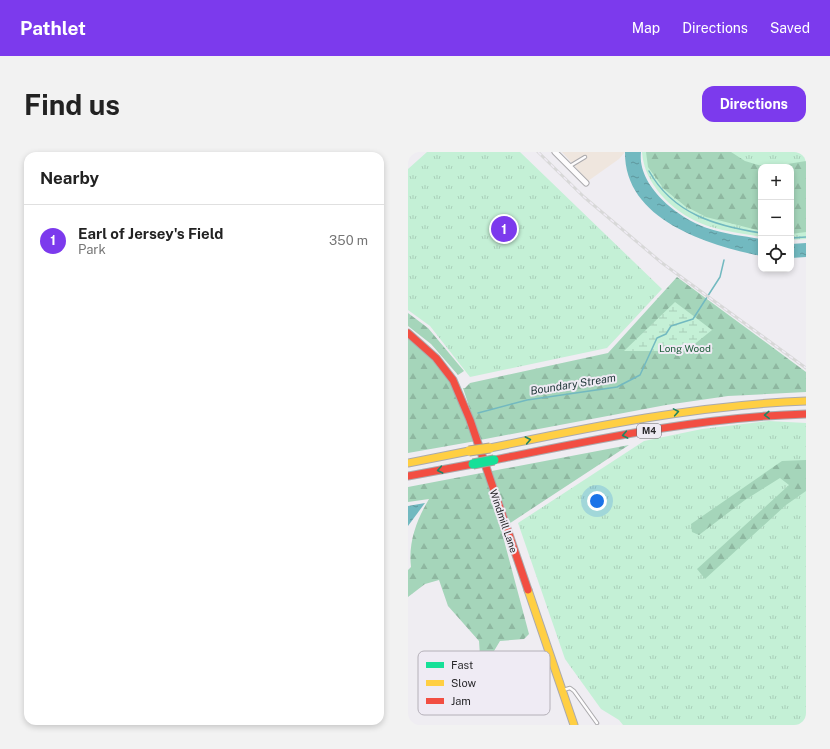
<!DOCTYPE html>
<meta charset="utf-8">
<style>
body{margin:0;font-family:"Public Sans",sans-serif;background:#f2f2f2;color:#222}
.controls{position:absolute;right:12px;top:12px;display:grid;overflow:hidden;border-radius:8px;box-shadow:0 2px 6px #0003}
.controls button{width:36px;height:36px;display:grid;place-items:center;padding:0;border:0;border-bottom:1px solid #e0e0e0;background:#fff;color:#222;font:20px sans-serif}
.you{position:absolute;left:189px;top:349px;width:14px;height:14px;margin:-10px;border:3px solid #fff;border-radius:50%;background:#1a73e8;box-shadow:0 0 0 6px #1a73e833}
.badge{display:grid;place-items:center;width:26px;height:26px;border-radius:50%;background:#7c3aed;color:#fff;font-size:13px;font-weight:700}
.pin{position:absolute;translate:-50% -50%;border:2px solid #fff;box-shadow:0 1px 4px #0006}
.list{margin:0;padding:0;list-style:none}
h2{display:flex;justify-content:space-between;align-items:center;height:52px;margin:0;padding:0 16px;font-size:17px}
h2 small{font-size:13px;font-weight:400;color:#767676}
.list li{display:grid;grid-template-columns:26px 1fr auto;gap:12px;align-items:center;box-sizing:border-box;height:72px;padding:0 16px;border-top:1px solid #e0e0e0}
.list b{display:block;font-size:15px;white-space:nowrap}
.list p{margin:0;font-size:13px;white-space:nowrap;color:#767676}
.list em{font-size:13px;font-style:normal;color:#767676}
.icon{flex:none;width:22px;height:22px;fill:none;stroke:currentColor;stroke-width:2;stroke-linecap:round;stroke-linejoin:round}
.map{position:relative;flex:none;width:398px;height:573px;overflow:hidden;border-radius:12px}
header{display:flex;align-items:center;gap:24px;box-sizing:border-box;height:56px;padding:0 20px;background:#7c3aed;color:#fff}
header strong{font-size:19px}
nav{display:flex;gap:22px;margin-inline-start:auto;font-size:14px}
.intro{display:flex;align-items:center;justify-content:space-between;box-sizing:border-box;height:96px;padding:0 24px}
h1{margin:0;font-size:28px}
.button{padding:10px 18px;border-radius:12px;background:#7c3aed;color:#fff;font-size:14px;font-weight:700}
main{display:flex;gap:24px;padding:0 24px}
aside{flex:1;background:#fff;border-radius:12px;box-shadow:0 2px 6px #0003}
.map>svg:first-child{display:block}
.industrial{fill:#efe6de}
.grass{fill:url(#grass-tufts)}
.forest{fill:url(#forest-firs)}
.wetland{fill:url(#wetland-marsh)}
.water{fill:url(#water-ripples)}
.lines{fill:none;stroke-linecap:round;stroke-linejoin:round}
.stream{stroke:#72b9c0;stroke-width:1.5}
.lane-casing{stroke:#abaaad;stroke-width:4.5}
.street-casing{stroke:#abaaad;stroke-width:7}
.slow-casing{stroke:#abaaad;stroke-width:9}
.jam-casing{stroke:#abaaad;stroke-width:9}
.lane{stroke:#fdfcfd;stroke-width:2.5}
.street{stroke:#fdfcfd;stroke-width:5}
.slow{stroke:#ffcf43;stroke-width:7}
.jam{stroke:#f24e42;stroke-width:7}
.rail-casing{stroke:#d8d8d8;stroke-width:3}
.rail{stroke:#efebf4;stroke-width:1.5;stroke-dasharray:4.5;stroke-linecap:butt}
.fast-bridge-casing{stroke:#a7a09a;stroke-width:11;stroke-linecap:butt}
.slow-bridge-casing{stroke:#a7a09a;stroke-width:11;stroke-linecap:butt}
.fast-bridge{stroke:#16e098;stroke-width:9}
.slow-bridge{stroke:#ffcf43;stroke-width:9}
.oneway{stroke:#208462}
.labels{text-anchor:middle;stroke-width:4;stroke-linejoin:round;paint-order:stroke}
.shield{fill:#efebf4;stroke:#646267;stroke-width:1}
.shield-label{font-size:9px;font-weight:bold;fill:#29282b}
.park-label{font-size:10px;fill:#20603d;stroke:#efebf4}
.street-label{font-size:10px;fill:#29282b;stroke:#efebf4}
.water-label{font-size:11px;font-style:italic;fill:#21383a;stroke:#efebf4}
.key{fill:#efebf4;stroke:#b4b0b8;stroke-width:1}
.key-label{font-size:11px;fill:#29282b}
</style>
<header>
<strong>Pathlet</strong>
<nav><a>Map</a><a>Directions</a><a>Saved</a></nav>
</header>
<div class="intro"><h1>Find us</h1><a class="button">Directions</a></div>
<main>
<aside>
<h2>Nearby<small></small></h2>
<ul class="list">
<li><span class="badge">1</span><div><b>Earl of Jersey's Field</b><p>Park</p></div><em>350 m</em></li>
</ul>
</aside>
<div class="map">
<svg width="398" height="573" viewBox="0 0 398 573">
<defs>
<pattern id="grass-tufts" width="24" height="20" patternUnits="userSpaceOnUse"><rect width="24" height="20" fill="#c4f0d6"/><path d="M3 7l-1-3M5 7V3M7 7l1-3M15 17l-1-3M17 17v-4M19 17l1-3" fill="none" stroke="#a8ceb8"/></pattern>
<pattern id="forest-firs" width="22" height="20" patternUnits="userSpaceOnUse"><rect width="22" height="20" fill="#a5d5ba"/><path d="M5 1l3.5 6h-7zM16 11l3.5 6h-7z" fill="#8eb7a0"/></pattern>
<pattern id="wetland-marsh" width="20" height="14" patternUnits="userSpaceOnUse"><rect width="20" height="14" fill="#c4f0d6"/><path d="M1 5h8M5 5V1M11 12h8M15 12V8" fill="none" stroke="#a8ceb8"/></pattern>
<pattern id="water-ripples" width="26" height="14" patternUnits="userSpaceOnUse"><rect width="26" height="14" fill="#72b9c0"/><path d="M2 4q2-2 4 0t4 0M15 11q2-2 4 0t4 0" fill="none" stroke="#5e969c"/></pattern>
</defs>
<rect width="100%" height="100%" fill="#efedf2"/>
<polygon class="industrial" points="154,0 217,0 211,7 180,29"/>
<g class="grass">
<polygon points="19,0 112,0 254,137 199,196 62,225 22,174 0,158 0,17"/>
<path d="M234,0h164v87l-15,1v-73h-30v70c-20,-4 -42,-6 -61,-14 -28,-12 -56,-39 -58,-71z"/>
<polygon points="361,269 398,271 398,573 215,573 211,568 193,557 157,507 110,371 236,289 294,277"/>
</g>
<g class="forest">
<polygon points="238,0 323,0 337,9 357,15 353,15 353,79 298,65 277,54 256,37 240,15"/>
<polygon points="398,9 398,80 383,82 383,15 361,15"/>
<polygon points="269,125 398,220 398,240 320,244 258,253 72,288 55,236 57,236 62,231 200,201"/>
<polygon points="0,161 20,176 56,219 50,223 23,192 0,174"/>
<polygon points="0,184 21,204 43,230 68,289 0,301"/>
<path d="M221,293l-128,84 28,105 -5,5 -24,2 -9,15h-11l-1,-15 -31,-35 -9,-26 -14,4 -17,13v-27l3,-3c-3,-25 6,-48 18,-68l-21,3v-15z"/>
<polygon points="398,308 398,339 378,353 297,427 289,417 381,333 372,326 337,348 291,383 284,380 283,372 374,309"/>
</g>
<polygon class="wetland" points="267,150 304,178 278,199 216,199"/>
<g class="water">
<path d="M217,0h16c-4,34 37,66 66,76 17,6 36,8 54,11v17c-53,-11 -137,-36 -136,-104z"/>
<polygon points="398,91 398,105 383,106 383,92"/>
<polygon points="17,351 0,374 0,354"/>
</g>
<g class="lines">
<g class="stream">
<path d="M241,19c24,43 67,55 112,62"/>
<polyline points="383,86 398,85"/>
<polyline points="70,261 119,248 209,235 232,223 249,186 258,182 263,174 285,167 312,125 316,108"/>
</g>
<g class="lane-casing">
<g id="lane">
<polyline points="162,14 177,5"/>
<polyline points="155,538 162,536 166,539 189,571"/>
</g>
</g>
<g class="street-casing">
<polyline id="street" points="147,0 178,31"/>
</g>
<g class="slow-casing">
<g id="slow">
<path d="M82,296c105,-22 209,-43 316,-47"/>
<polyline points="0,311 61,299"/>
<polyline points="120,438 166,573"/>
</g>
</g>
<g class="jam-casing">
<g id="jam">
<polyline points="0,181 28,206 45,228 62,268 120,438"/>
<path d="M86,308c104,-21 206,-43 312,-46"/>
<polyline points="0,324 65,312"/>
</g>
</g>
<use href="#lane" class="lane"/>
<use href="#street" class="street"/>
<use href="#slow" class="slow"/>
<use href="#jam" class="jam"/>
<g class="rail-casing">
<polyline id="rail" points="130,0 176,45 254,111 398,216"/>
</g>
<use href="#rail" class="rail"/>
<g class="fast-bridge-casing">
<polyline id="fast-bridge" points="65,312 86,308"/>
</g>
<g class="slow-bridge-casing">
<polyline id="slow-bridge" points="61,299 82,296"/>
</g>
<use href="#fast-bridge" class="fast-bridge"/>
<use href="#slow-bridge" class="slow-bridge"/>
</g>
<defs><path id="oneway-chevron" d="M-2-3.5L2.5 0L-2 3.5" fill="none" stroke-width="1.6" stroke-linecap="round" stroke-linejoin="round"/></defs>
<g class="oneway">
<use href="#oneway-chevron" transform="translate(268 260) rotate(-10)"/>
<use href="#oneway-chevron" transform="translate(359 263) rotate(178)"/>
<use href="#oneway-chevron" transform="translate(217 283) rotate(169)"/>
<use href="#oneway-chevron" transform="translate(120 288) rotate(-11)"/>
<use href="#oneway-chevron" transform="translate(32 318) rotate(169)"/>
</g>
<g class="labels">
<rect class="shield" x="229" y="272" width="24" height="14" rx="3"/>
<g class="shield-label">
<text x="241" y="282">M4</text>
</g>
<g class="park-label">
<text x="277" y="200">Long Wood</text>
</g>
<g class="street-label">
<text transform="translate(96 369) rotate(71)" y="4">Windmill Lane</text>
</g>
<g class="water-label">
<text transform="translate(165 232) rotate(-9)" y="4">Boundary Stream</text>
</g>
</g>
<rect x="10" y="499" width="132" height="64" rx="6" class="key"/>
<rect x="18" y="510" width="18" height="6" fill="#16e098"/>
<rect x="18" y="528" width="18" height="6" fill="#ffcf43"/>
<rect x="18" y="546" width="18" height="6" fill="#f24e42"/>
<g class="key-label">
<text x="43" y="517">Fast</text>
<text x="43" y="535">Slow</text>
<text x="43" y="553">Jam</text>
</g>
</svg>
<div class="controls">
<button>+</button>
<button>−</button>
<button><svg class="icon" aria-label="locate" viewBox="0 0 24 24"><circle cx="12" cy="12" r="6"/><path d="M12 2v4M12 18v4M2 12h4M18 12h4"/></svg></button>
</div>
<div class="you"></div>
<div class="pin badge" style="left:96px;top:77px">1</div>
</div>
</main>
